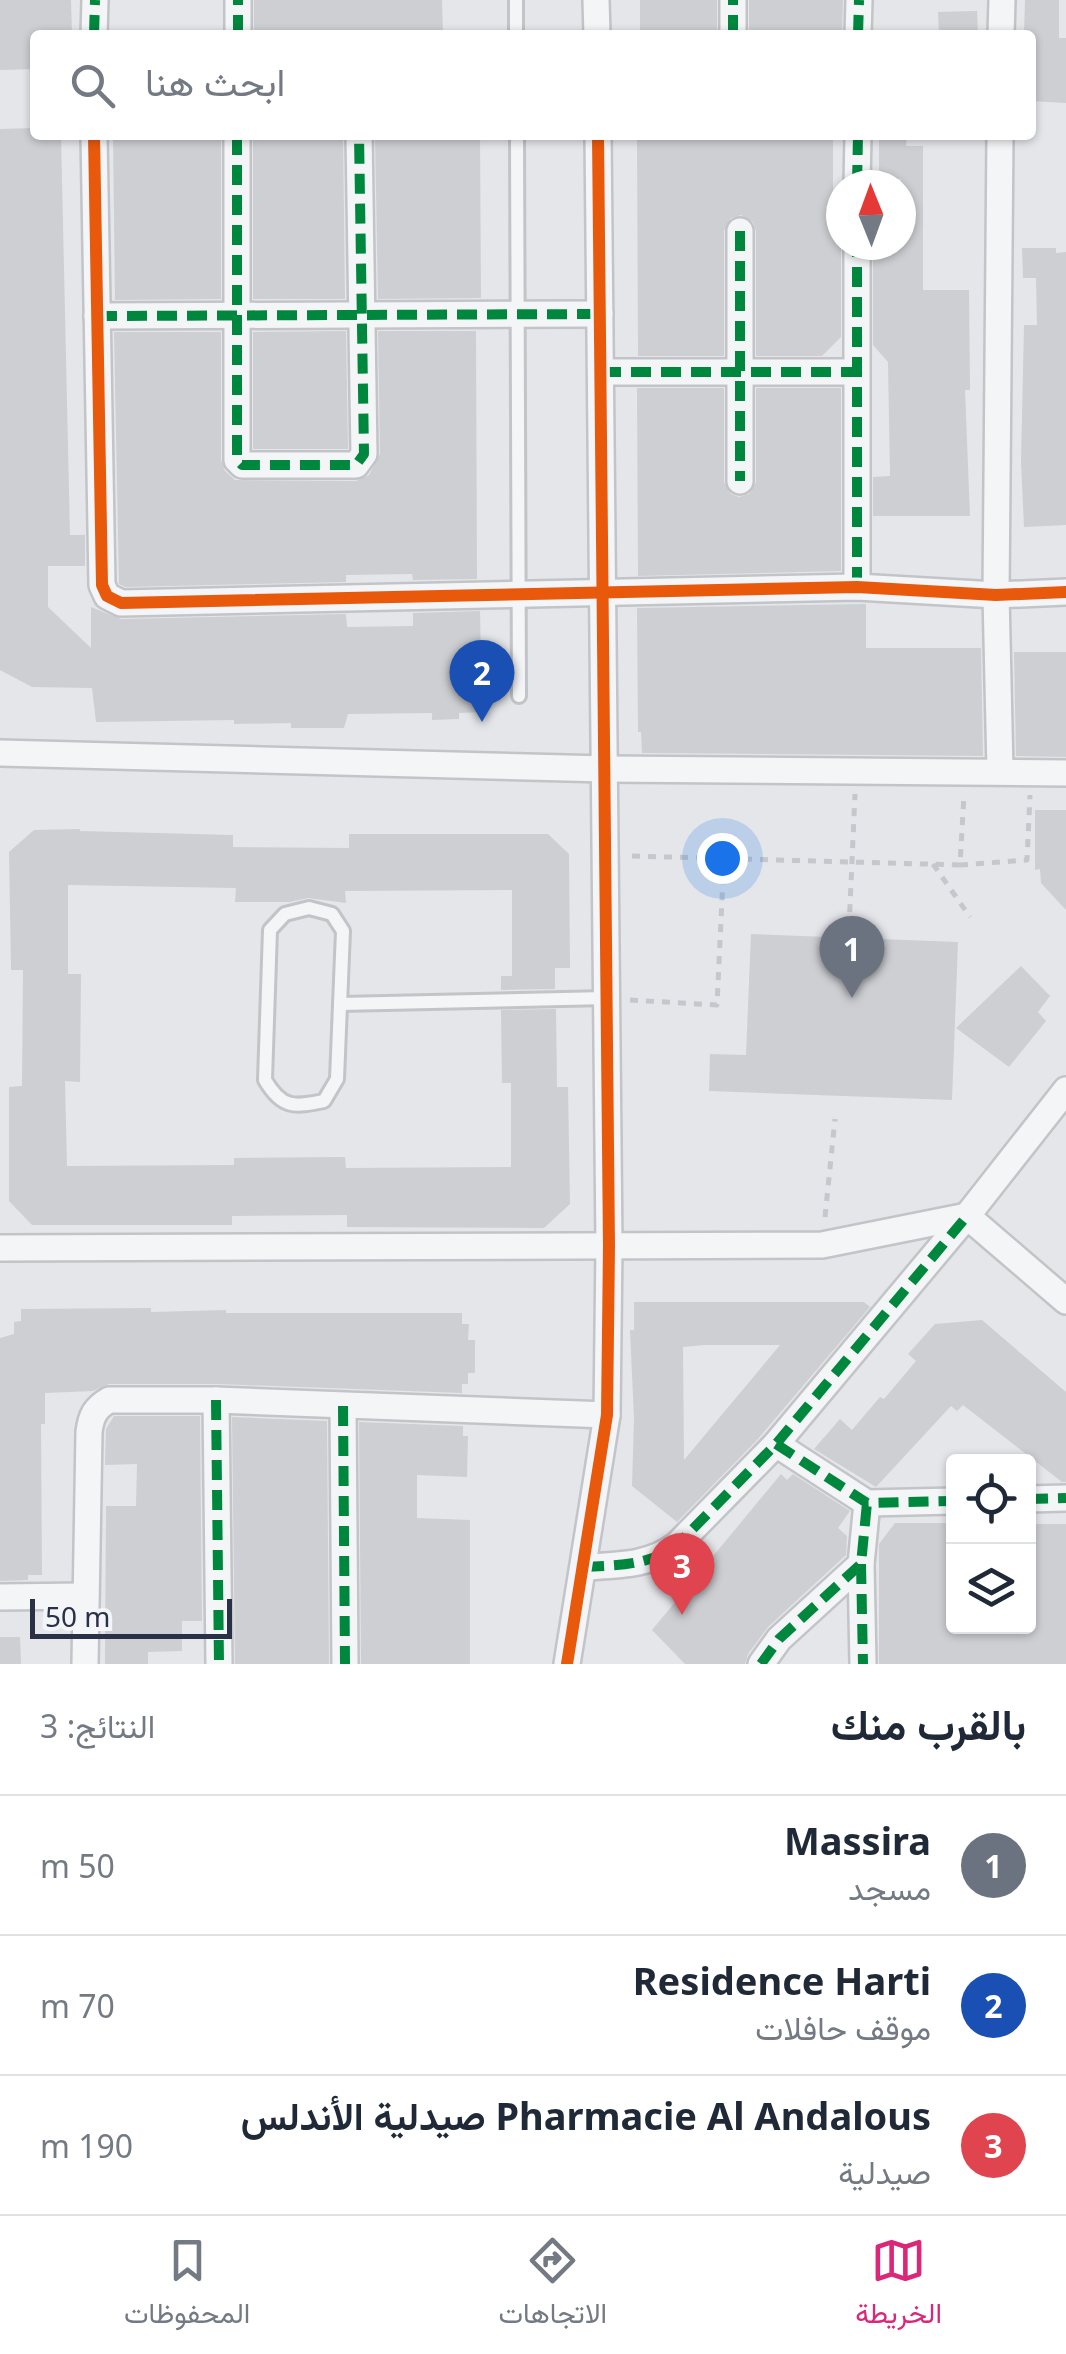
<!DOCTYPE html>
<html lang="ar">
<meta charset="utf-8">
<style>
body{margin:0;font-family:"Noto Sans",Vazirmatn,sans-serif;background:#f6f6f7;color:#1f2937;direction:rtl}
.controls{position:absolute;right:30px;bottom:30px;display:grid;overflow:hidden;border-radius:10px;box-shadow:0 2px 8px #0004}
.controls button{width:90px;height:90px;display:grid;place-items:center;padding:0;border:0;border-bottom:2px solid #e0e1e3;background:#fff;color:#1f2937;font:50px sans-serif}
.compass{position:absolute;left:826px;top:170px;width:90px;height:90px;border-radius:50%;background:#fff;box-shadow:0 2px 8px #0004;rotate:359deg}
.scale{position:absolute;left:30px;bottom:25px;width:202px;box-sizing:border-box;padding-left:10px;border:5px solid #283146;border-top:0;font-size:28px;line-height:35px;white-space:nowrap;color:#283146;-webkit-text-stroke:8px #f3f5f9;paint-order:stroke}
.you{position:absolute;left:722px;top:858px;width:35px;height:35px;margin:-25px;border:8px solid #fff;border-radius:50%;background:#1a73e8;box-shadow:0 0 0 15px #1a73e833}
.badge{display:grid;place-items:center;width:65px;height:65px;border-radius:50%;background:#db2777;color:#fff;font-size:32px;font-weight:700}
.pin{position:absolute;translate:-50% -82px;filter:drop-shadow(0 2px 5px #0008)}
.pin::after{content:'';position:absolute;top:52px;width:35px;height:30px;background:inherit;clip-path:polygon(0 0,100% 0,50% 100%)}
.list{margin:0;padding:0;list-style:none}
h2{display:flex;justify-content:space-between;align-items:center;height:130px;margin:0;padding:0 40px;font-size:42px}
h2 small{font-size:32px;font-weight:400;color:#747a83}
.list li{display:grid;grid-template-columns:65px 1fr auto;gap:30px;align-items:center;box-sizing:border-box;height:140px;padding:0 40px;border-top:2px solid #e0e1e3}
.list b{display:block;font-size:38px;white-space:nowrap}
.list p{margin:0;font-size:32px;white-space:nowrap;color:#747a83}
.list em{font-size:32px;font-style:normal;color:#747a83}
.icon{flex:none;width:55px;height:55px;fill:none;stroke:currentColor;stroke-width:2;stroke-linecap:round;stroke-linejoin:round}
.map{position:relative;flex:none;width:1066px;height:1664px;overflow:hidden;direction:ltr}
.search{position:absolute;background:#fff;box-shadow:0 2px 8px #0004;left:30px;right:30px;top:30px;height:110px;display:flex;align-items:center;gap:25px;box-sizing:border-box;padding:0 35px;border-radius:10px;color:#747a83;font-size:38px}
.sheet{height:550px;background:#fff}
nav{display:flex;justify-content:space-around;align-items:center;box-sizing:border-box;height:140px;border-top:2px solid #e0e1e3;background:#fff;font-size:28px;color:#747a83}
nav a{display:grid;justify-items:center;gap:5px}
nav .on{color:#db2777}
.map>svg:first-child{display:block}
.building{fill:#cdcfd3;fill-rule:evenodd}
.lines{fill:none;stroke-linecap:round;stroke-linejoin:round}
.service-casing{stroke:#c2c4c8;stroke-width:18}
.minor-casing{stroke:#c2c4c8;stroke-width:30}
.path{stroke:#c4c7cc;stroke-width:5;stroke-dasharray:8 8;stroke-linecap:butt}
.service{stroke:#f4f5f7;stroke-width:12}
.minor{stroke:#f4f5f7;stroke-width:25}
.quiet{stroke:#00873e;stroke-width:10;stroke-dasharray:20 10;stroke-linecap:butt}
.cycleway-casing{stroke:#f3f5f9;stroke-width:19}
.cycleway{stroke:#e8590c;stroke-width:12}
</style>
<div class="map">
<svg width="1066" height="1664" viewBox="0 0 1066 1664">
<rect width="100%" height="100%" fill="#e4e6ea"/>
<g class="building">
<polygon points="0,0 71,0 72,35 35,35 35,69 0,70"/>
<polygon points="254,0 442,0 443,35 254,35"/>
<rect x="640" y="0" width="77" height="35"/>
<polygon points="749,0 843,0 842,35 749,35"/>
<polygon points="1025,0 1059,0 1059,38 1066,38 1066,103 1031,101 1031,34 1024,35"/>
<polygon points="977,11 978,35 939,35 938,12"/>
<polygon points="35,128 35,135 61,135 70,535 85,535 85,566 48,566 48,607 91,648 91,607 121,619 346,614 347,627 413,626 413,613 480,611 482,712 459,713 459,719 432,720 432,713 348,714 344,728 291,728 291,723 234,724 234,720 96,722 92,688 32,687 0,670 0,129"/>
<polygon points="113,135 221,135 221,299 115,300"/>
<polygon points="253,135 343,135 345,299 253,299"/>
<polygon points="375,135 480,135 481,298 378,299"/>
<polygon points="637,135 833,135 833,235 841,235 841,337 822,356 756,356 756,231 753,222 741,215 731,218 724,231 724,356 638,356"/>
<polygon points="879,135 907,135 906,146 923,146 923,290 969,290 970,390 965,390 970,516 873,516 873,477 890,476 888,362 873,345 873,245 901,245 901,179 879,179"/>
<polygon points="1022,248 1056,248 1056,253 1066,252 1066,525 1024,527 1021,462 1024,325 1037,325 1036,278 1023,278"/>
<polygon points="346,331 348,449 253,449 253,332"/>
<polygon points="378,331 476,331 477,579 413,580 412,574 346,575 346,582 125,587 119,584 114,332 221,332 221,460 225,471 235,480 356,481 369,475 380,454"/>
<polygon points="637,388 724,388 724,482 731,494 739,497 749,494 756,482 756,388 841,388 841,571 638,576"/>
<polygon points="866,604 866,648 981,648 983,756 642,753 641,732 638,732 637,608"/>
<polygon points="1014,652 1066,652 1066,757 1016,756"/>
<polygon points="1035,810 1066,810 1066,910 1041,883 1040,869 1035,870"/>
<polygon points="80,829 80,831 233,835 233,847 349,848 349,834 548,834 569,854 570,968 555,968 555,989 501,990 501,976 512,976 512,890 345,891 346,903 308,898 290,902 235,902 236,888 68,885 68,974 81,974 80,1082 65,1081 67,1166 234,1165 234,1158 345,1157 346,1168 511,1167 511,1083 502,1083 501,1010 556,1009 557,1087 568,1087 570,1204 544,1228 347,1227 347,1215 232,1216 232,1225 32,1225 9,1201 9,1087 22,1086 23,970 11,970 9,852 34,830"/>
<polygon points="751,934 958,942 952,1100 709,1091 710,1054 746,1055"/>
<polygon points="1021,966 1050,996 1038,1012 1046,1021 1009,1067 956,1028"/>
<path d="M634,1302h230l6,5 -112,132 -81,83 -45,-36 2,-68 -4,-88h4zM704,1345h76l-96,115 -1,-113z"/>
<polygon points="151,1308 151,1312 226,1310 226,1313 462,1313 462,1324 469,1324 468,1340 475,1340 475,1373 468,1373 468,1384 462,1384 462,1393 217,1384 109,1384 93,1391 45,1393 45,1424 41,1424 42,1575 28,1575 28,1580 0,1581 0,1338 14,1334 14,1322 21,1321 21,1309"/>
<polygon points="982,1320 1066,1392 1066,1482 1062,1482 963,1405 957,1411 951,1406 876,1487 814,1449 840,1419 852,1430 880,1397 884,1399 916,1361 908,1354 935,1324"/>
<polygon points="114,1416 200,1416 202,1621 182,1621 182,1651 148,1652 148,1664 105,1664 106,1506 136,1506 137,1464 105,1465 106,1429"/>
<polygon points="232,1417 327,1421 329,1664 235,1664"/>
<polygon points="359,1422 463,1426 463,1436 468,1436 467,1477 417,1475 417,1518 470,1520 470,1664 361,1664"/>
<polygon points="781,1474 787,1480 793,1474 850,1511 838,1528 847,1536 846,1555 768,1627 748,1654 745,1664 685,1664 652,1630"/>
<polygon points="895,1523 954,1523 954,1626 1028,1626 1028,1524 1066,1524 1066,1664 879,1664 879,1544"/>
<polygon points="0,1637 20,1637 21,1664 0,1664"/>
</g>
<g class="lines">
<g class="service-casing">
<g id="service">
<polyline points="516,0 516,35"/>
<polyline points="517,135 519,696"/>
<path d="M309,908l23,6 11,17 -6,148 -13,22c-30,6 -42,8 -59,-21l5,-150 15,-16z"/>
<polyline points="340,1004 607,998"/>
</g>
</g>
<g class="minor-casing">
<g id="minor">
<polyline points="596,0 597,35"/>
<polyline points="94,35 95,0"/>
<polyline points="238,35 238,0"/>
<polyline points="733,35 733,0"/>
<polyline points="858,35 859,0"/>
<polyline points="1001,35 1002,0"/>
<polyline points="94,135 102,585 107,596 121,603 857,587 996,595 1066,592"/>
<polyline points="237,135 237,460 242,465 356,465 364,454 359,135"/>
<polyline points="857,185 858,135"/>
<polyline points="740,231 740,481"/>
<polyline points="97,316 600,314"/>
<polyline points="601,372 856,372"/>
<polyline points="857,587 857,245"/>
<polyline points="0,753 606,769 1066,773"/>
<polyline points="1000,770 996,595 1000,135"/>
<polyline points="0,1248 822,1245 967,1216 1066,1301"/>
<polyline points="216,1400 219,1664"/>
<polyline points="343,1406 345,1664"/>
<polyline points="776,1444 867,1503 954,1501"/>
<polyline points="1028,1499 1066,1498"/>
<polyline points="861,1564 863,1664"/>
<path d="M584,1567c34,-2 65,-1 93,-22l99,-101 191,-228 99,-126"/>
<polyline points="0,1597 85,1596"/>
<path d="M85,1664l4,-232c2,-16 6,-24 20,-32h107l391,15"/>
<polyline points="567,1664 607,1415 609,1246 598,135"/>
<polyline points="761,1664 779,1639 861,1564 867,1503"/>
</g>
</g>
<g class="path">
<polyline points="632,856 960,865 964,795"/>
<polyline points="933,864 970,917"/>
<polyline points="960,865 1027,860 1030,795"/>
<polyline points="849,928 855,794"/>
<polyline points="630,1000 717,1005 724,857"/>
<polyline points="825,1217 835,1119"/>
</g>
<use href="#service" class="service"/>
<use href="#minor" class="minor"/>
<g class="quiet">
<polyline points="94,35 95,0"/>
<polyline points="238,35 238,0"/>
<polyline points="733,35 733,0"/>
<polyline points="858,35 859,0"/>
<polyline points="237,135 237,460 242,465 356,465 364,454 359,135"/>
<polyline points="857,185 858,135"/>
<polyline points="740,231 740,481"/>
<polyline points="97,316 600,314"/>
<polyline points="601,372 856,372"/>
<polyline points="857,587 857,245"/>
<polyline points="216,1400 219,1664"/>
<polyline points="343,1406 345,1664"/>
<polyline points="776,1444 867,1503 954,1501"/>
<polyline points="1028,1499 1066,1498"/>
<polyline points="861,1564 863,1664"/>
<path d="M584,1567c34,-2 65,-1 93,-22l99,-101 191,-228"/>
<polyline points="761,1664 779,1639 861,1564 867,1503"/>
</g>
<g class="cycleway-casing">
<g id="cycleway">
<polyline points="94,135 102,585 107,596 121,603 857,587 996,595 1066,592"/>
<polyline points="567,1664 607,1415 609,1246 598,135"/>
</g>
</g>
<use href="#cycleway" class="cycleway"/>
</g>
</svg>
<div class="controls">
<button><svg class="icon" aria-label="locate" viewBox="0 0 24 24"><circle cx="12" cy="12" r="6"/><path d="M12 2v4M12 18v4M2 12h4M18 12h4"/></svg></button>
<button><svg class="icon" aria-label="layers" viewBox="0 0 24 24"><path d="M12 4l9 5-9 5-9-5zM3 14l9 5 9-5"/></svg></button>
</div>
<svg class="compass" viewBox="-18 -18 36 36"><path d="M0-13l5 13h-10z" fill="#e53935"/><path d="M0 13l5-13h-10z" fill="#747a83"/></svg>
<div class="scale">50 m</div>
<div class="you"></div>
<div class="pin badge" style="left:852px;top:998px;background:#6b7280">1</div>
<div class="pin badge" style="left:482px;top:722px;background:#1a4fb4">2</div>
<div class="pin badge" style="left:682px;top:1615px;background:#e0444e">3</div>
<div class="search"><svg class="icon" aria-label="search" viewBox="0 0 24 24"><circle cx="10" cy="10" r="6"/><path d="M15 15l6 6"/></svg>ابحث هنا</div>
</div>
<section class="sheet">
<h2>بالقرب منك<small>النتائج: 3</small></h2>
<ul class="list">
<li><span class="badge" style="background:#6b7280">1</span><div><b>Massira</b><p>مسجد</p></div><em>50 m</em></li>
<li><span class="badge" style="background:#1a4fb4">2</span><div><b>Residence Harti</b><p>موقف حافلات</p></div><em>70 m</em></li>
<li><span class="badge" style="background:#e0444e">3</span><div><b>Pharmacie Al Andalous صيدلية الأندلس</b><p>صيدلية</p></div><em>190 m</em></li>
</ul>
</section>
<nav>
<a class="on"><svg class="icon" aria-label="map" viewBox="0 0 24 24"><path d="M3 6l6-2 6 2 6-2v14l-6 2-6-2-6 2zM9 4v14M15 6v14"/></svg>الخريطة</a>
<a><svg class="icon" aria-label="directions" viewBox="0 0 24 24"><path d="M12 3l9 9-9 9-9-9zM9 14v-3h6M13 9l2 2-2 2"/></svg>الاتجاهات</a>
<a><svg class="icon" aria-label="saved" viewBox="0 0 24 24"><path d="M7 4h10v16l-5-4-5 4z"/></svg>المحفوظات</a>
</nav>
